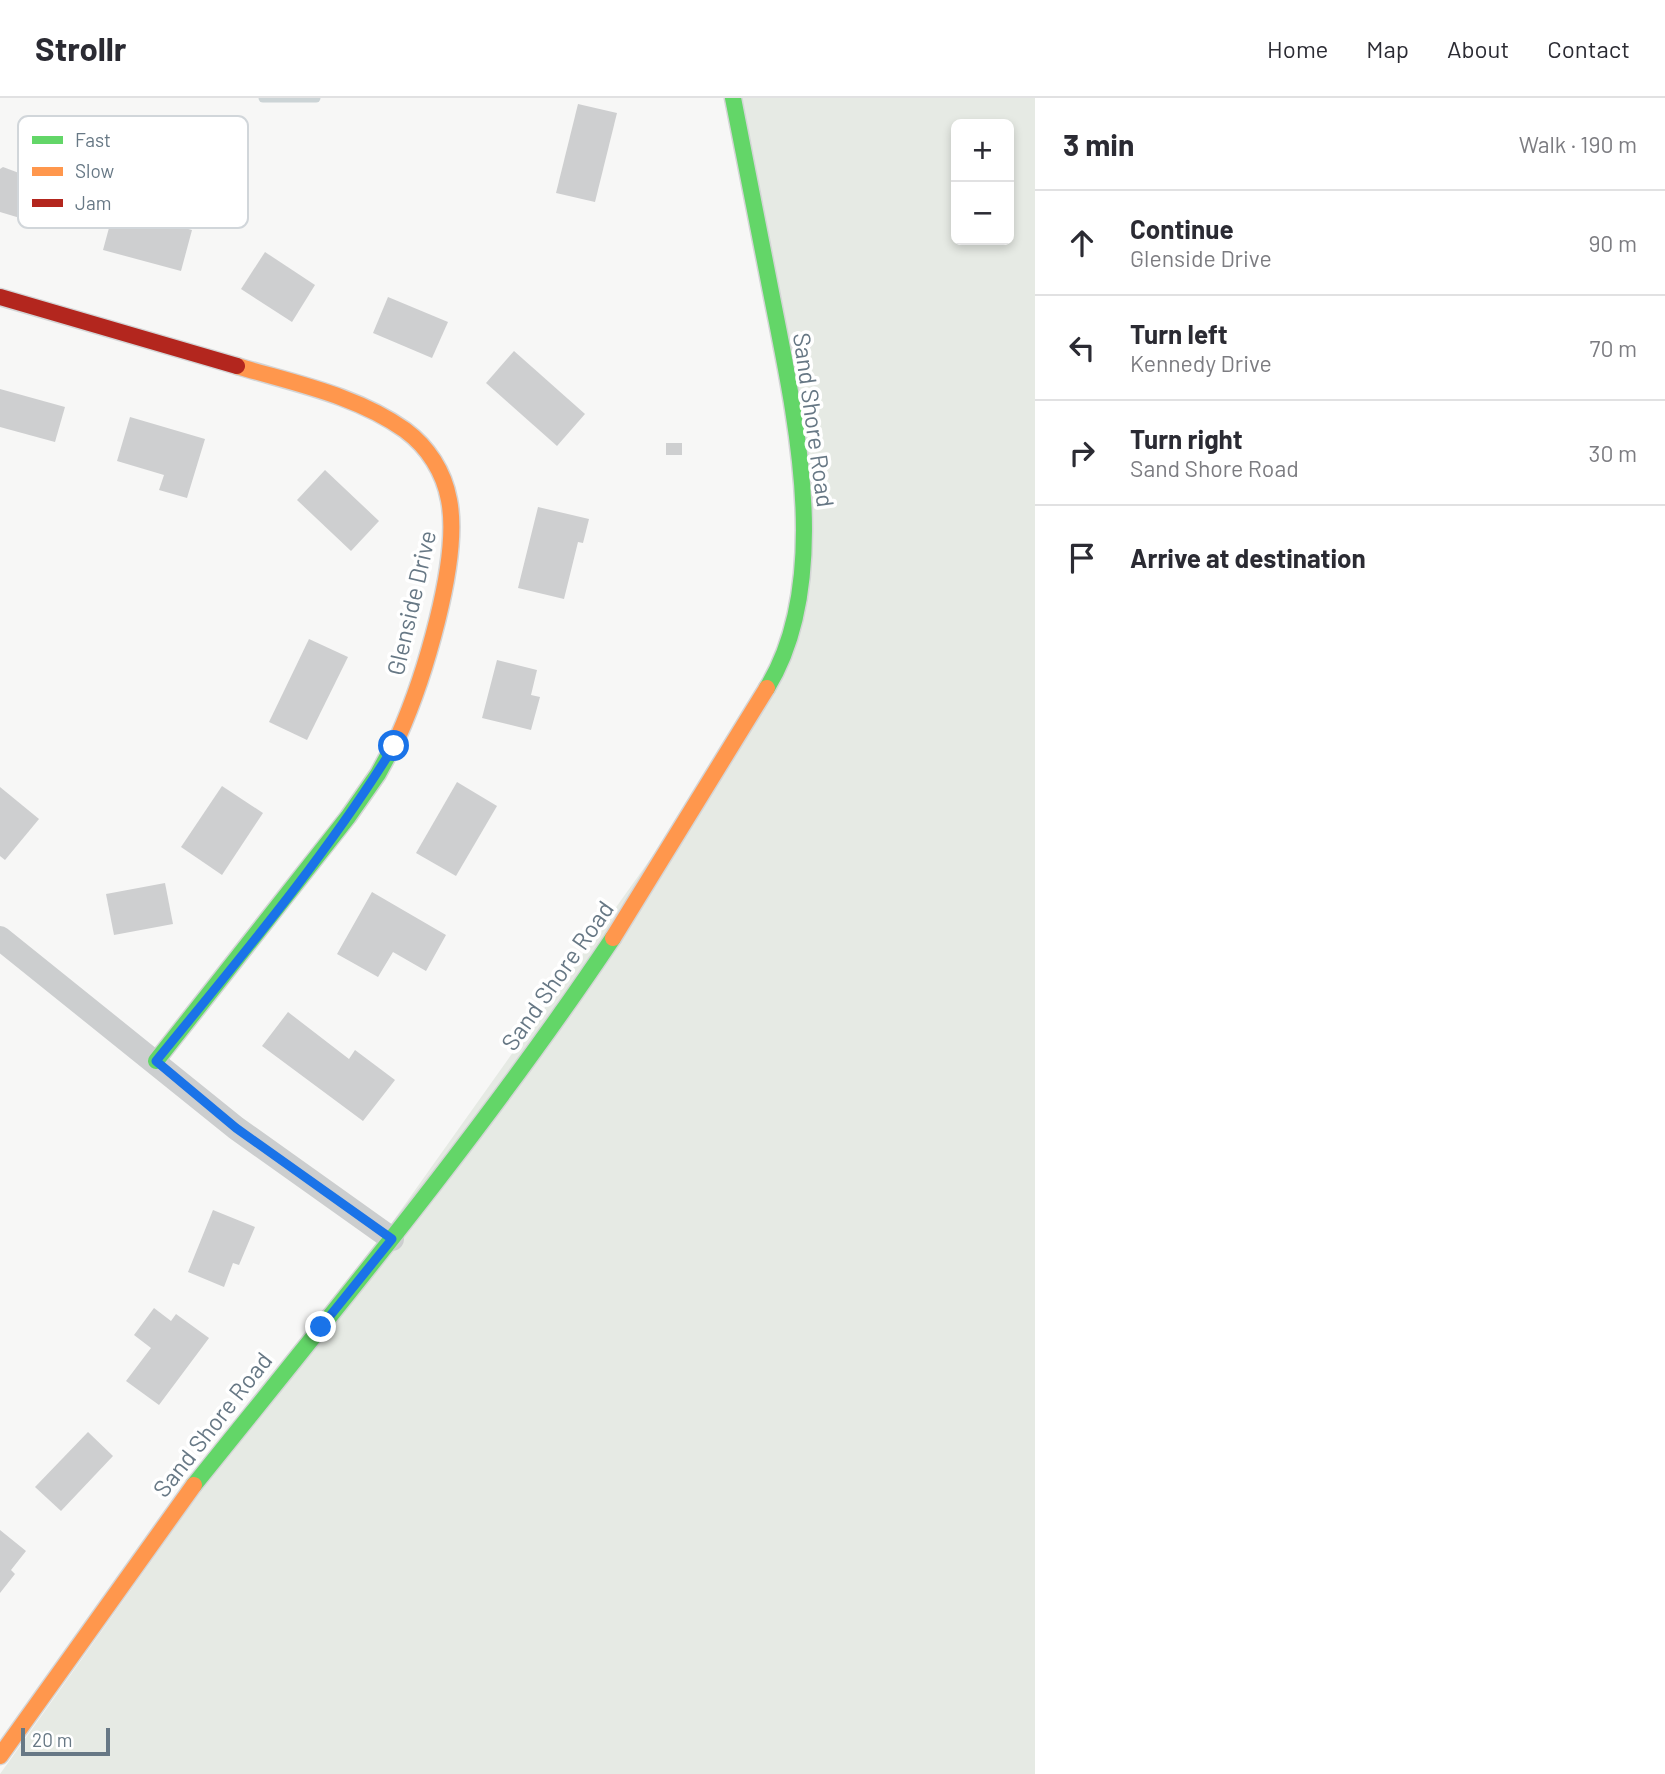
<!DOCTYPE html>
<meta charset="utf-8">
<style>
body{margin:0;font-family:Barlow,sans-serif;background:#f2f2f3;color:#2b2b33}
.controls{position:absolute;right:21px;top:21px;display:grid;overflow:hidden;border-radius:10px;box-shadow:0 4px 10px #0003}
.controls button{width:63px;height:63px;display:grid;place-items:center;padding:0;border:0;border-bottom:2px solid #e1e1e2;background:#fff;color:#2b2b33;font:35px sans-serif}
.scale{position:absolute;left:21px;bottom:18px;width:89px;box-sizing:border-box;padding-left:7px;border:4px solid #677885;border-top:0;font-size:19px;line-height:24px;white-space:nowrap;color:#677885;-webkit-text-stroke:5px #fff;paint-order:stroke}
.stop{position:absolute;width:21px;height:21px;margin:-16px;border:5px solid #1a73e8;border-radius:50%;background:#fff}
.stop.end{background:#1a73e8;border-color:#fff;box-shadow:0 2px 7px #0008}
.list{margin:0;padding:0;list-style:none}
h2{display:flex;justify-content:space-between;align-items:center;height:91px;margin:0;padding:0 28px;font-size:30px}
h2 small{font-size:23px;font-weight:400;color:#7c7c81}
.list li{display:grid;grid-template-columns:46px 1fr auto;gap:21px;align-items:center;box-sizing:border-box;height:105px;padding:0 28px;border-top:2px solid #e1e1e2}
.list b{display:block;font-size:26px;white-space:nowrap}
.list p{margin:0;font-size:23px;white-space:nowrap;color:#7c7c81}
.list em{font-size:23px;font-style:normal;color:#7c7c81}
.icon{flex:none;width:38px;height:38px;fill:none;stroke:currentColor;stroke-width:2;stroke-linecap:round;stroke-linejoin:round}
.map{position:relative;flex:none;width:1035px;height:1676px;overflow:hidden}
header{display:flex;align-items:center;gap:42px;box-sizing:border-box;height:98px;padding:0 35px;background:#fff;border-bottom:2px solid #e1e1e2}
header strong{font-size:33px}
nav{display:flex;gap:38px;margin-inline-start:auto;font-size:24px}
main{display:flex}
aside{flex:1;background:#fff}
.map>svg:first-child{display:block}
.green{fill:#e6eae4;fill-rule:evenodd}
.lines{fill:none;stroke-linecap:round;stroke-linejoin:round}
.stream{stroke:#ccd4d6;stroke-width:9}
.building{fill:#cecfd0}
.fast-casing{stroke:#d4d5d6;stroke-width:19}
.slow-casing{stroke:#d4d5d6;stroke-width:19}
.jam-casing{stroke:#d4d5d6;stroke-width:19}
.street{stroke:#cccecf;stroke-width:24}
.fast{stroke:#63d668;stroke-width:16}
.slow{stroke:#ff974d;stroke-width:16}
.jam{stroke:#b3261e;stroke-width:16}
.route{stroke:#1a73e8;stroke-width:9}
.labels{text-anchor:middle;stroke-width:7;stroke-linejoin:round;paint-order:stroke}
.street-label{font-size:24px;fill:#677885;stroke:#fff}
.key{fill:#fff;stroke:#d1d6da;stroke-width:2}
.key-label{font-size:19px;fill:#677885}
</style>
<header>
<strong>Strollr</strong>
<nav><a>Home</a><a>Map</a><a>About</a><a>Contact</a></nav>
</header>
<main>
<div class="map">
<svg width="1035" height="1676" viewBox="0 0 1035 1676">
<rect width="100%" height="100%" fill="#f7f7f6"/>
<path class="green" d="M740,0h295v1676h-1035l784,-1103 21,-204zM956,26h53v116h-53z"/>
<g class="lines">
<polyline class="stream" points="263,0 316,0"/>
</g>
<g class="building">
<polygon points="578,6 617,15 595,104 556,95"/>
<polygon points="3,69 43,84 30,123 0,114 0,71"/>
<polygon points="116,104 139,110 137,117 192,132 181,173 103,152"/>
<polygon points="265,154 315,187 292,224 241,191"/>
<polygon points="388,199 448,224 432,260 373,235"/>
<polygon points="514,253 585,316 557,348 486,285"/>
<polygon points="0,291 65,309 55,344 0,329"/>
<polygon points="130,319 205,341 187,400 159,392 164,377 117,363"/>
<rect x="666" y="345" width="16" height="12"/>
<polygon points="325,372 379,423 351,453 297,402"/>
<polygon points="538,409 589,421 583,445 578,444 564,501 518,490"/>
<polygon points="309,541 348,559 307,642 269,624"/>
<polygon points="497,562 537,572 531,597 540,599 531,632 482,620"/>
<polygon points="457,684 497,708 456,778 416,755"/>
<polygon points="222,688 263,715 222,777 181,749"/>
<polygon points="0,689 39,721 5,762 0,758"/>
<polygon points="165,785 173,826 114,837 106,796"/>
<polygon points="372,794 446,837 426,873 393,854 378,879 337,856"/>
<polygon points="288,914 349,961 355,952 395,982 363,1023 262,948"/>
<polygon points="213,1112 255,1129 239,1167 233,1165 224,1189 188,1174"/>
<polygon points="154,1210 171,1223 176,1216 209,1240 159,1307 126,1283 151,1250 134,1237"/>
<polygon points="88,1334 113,1358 61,1413 35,1389"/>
<polygon points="0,1432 26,1453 11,1472 15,1476 0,1495"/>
</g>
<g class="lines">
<g class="fast-casing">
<g id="fast">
<path d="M733,0c13,65 25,129 38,194 23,118 63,287 -4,396"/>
<polyline points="156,963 348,719 378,676 398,639"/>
<path d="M194,1387c144,-179 291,-356 419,-547"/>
</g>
</g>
<g class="slow-casing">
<g id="slow">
<path d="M237,268c56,17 119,29 168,64 23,17 39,42 44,70 12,60 -26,181 -51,237"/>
<polyline points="613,840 767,590"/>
<polyline points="0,1658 194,1387"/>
</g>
</g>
<g class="jam-casing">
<polyline id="jam" points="0,199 237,268"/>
</g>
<polyline class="street" points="0,840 236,1030 392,1141"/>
<use href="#fast" class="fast"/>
<use href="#slow" class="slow"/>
<use href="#jam" class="jam"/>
</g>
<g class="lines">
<path class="route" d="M321,1229l71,-88 -156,-111 -80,-67c83,-102 169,-203 238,-315"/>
</g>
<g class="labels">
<g class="street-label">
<text transform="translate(813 322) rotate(82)" y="8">Sand Shore Road</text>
<text transform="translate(412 505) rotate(-77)" y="8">Glenside Drive</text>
<text transform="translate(558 878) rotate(-55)" y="8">Sand Shore Road</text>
<text transform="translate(213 1327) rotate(-52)" y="8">Sand Shore Road</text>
</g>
</g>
<rect x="18" y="18" width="230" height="112" rx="10" class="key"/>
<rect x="32" y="38" width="31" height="8" fill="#63d668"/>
<rect x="32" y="69" width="31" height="9" fill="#ff974d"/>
<rect x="32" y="101" width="31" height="8" fill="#b3261e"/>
<g class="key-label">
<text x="75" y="49">Fast</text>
<text x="75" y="80">Slow</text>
<text x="75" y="112">Jam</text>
</g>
</svg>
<div class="controls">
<button>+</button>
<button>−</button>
</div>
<div class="scale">20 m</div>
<div class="stop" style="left:394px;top:648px"></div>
<div class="stop end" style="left:321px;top:1229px"></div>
</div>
<aside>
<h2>3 min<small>Walk · 190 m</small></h2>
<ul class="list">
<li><svg class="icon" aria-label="ahead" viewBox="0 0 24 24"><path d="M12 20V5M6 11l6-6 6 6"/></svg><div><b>Continue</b><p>Glenside Drive</p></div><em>90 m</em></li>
<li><svg class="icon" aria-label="left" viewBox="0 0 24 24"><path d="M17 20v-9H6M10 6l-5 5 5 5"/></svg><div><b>Turn left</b><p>Kennedy Drive</p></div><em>70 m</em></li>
<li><svg class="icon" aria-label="right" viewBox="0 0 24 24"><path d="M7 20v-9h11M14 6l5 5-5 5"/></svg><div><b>Turn right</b><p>Sand Shore Road</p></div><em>30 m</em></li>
<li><svg class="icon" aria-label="arrive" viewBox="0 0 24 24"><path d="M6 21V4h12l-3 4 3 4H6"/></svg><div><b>Arrive at destination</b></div></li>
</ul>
</aside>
</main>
